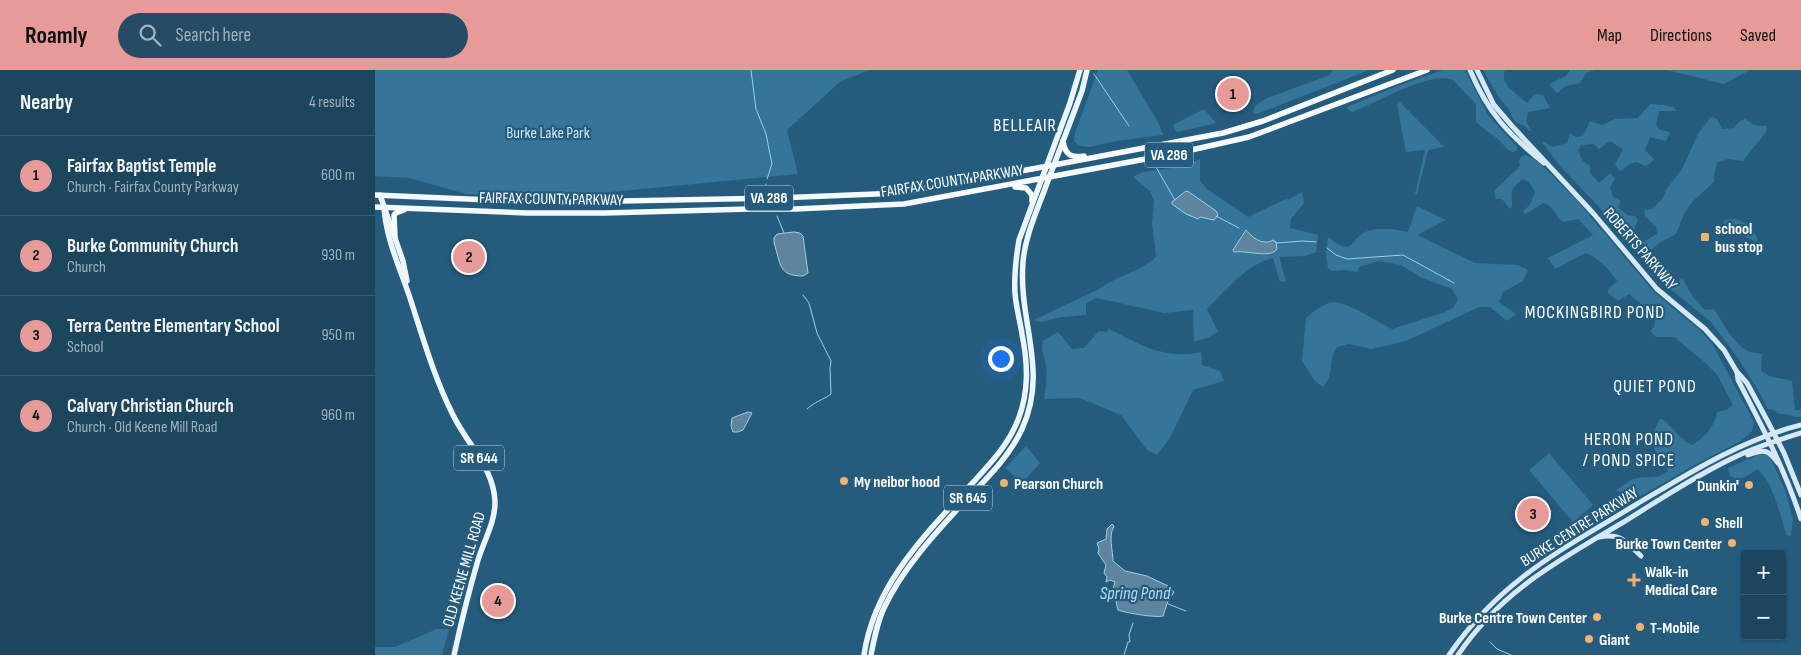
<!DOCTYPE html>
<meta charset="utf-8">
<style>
body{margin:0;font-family:"Sofia Sans Condensed",sans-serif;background:#254c64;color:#f1f3f6}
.controls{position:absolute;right:15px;bottom:15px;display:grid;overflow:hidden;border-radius:5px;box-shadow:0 1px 4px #0004}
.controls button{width:45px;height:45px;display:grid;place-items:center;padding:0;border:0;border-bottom:1px solid #3a5d73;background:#1c455e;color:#f1f3f6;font:25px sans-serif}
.you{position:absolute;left:625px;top:288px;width:18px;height:18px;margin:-12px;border:4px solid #fff;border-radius:50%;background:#1a73e8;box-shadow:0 0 0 8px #1a73e833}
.badge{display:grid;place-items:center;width:32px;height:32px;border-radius:50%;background:#e69b98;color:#111;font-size:16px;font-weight:700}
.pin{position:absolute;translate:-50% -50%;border:2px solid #fff;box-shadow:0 1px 5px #0006}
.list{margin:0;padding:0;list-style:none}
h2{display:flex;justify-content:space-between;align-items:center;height:65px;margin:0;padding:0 20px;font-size:21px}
h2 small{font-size:16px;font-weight:400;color:#a0b1bc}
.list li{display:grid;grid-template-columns:32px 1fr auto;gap:15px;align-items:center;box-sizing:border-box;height:80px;padding:0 20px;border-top:1px solid #3a5d73}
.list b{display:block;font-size:19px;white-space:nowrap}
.list p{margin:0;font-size:16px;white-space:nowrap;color:#a0b1bc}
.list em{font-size:16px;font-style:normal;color:#a0b1bc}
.icon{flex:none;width:28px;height:28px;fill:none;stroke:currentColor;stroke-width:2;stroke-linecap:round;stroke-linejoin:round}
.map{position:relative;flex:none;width:1426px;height:585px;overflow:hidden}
header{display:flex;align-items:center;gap:30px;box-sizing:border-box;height:70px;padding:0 25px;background:#e69b98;color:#111}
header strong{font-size:24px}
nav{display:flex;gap:28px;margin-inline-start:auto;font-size:18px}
.search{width:350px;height:45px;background:#254c64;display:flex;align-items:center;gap:12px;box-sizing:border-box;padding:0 18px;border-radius:28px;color:#a0b1bc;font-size:19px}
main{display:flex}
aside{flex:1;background:#1c455e}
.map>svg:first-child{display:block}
.green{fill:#357599}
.water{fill:#5e859d;stroke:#9ecde6}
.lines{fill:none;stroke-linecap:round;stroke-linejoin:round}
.stream{stroke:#9ecde6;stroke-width:1}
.secondary{stroke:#d4e8f5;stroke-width:5}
.primary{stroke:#ebf5fd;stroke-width:5.5}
.trunk{stroke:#f5fafe;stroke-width:5.5}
.poi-dot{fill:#efb36f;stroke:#255c7e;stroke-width:2}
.labels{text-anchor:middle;stroke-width:4.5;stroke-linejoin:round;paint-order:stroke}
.shield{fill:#255c7e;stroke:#beced8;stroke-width:1}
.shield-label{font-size:15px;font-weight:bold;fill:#fff}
.park-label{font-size:16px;fill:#cde6f4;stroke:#255c7e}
.street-label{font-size:16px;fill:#fff;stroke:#255c7e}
.poi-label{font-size:16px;font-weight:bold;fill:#fff;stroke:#255c7e;text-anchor:start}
.neighbourhood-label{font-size:18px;letter-spacing:1px;fill:#fff;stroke:#255c7e}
.water-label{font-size:18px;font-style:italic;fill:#b5d9ed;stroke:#255c7e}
</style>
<header>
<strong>Roamly</strong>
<div class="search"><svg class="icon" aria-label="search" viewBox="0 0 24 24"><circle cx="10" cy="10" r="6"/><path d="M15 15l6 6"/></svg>Search here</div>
<nav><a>Map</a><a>Directions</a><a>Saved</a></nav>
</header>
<main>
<aside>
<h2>Nearby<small>4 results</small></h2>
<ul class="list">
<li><span class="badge">1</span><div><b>Fairfax Baptist Temple</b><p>Church · Fairfax County Parkway</p></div><em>600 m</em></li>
<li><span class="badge">2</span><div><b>Burke Community Church</b><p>Church</p></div><em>930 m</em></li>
<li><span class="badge">3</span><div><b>Terra Centre Elementary School</b><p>School</p></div><em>950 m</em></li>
<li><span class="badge">4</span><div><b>Calvary Christian Church</b><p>Church · Old Keene Mill Road</p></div><em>960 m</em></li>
</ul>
</aside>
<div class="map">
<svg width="1426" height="585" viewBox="0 0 1426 585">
<rect width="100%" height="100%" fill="#255c7e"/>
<g class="green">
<polygon points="0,0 495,0 466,11 412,60 423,104 225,123 175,125 91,124 35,108 0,106"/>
<polygon points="723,0 752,0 783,52 788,65 740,71 715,77 705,76 699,71 700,63"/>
<polygon points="958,0 994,0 882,44 878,42 881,35 892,28 955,5"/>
<path d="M1068,0h22l23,45 29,32v3l-4,2c-7,-2 -10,-9 -16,-14 -7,-5 -14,-9 -21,-16v-18l-23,-24c-23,-10 -78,24 -101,32l-5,-4 2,-2 51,-21z"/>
<path d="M1108,0h22c-6,15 12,24 22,33l8,-9 8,1 7,13 -22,4 -2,9 5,10h-2l-4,-5 -8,-3 -4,-4 -4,-10 -9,-10z"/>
<polygon points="1195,0 1220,0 1211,3 1205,13 1191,16 1182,23 1174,14 1191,6"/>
<polygon points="1292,0 1375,0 1349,14"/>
<polygon points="1025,32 1069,77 1053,80 1042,124 1040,124 1050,80 1031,82 1022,35"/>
<polygon points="1275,34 1289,35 1299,37 1301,41 1284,41 1281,55 1285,60 1295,62 1291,71 1275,67 1270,80 1279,89 1275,94 1270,96 1262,92 1257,93 1245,101 1240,95 1248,79 1235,71 1224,79 1219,74 1206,75 1203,80 1208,91 1215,96 1215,103 1224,113 1235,103 1240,109 1235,117 1238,127 1246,131 1243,137 1252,145 1260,146 1263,150 1259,159 1268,172 1282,164 1281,157 1270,146 1269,140 1277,139 1288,128 1291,120 1307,99 1323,64 1336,47 1342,49 1347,59 1359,58 1365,51 1370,49 1379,55 1392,56 1391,62 1368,91 1353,89 1342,92 1339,105 1339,112 1316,133 1309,144 1301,164 1284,173 1274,182 1283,196 1278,200 1261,177 1245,165 1225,138 1185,96 1167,72 1170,72 1177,77 1192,73 1195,63 1201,67 1208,66 1215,51 1227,55 1240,49 1263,48"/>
<polygon points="827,40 830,40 841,53 803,62 801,61 798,55"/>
<path d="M1151,85l8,4 14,12 31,32 76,90 46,38 12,14 41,77 -2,9 -10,9 -53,28 -50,29c-8,-5 -17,-3 -23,-7 6,-3 12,-9 17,-11 12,-4 24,2 35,-8 -2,-5 -6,-8 -9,-13 -8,-13 -7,-26 1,-39h2c11,8 18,21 30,26 11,-6 24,-20 25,-33l9,-2 7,-5 -15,-29 -11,-12 -33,-27h-18l-6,-6 4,-4 1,-6 -8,-12 -18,-15 -11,7 -10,-8v-3l9,-9c-6,-10 -20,-24 -31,-28l-31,16 -7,-11 45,-23 -15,-16 -15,3c-9,-6 -8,-16 -20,-19l-17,11 -2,-1 -1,-2 7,-6 5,-13 -6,-10 -6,-3c-14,11 -11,12 -11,28l-2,2 -8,-10h-6l-2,-8 26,-25 -1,-5 3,-5z"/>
<path d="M825,89v22l7,8 41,28 40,-19v2l14,-8 2,11 -13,16 -1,9 28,7 -2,17 -11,4 -26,1 7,24 -6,1 -7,-24c-26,6 -47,32 -66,51l11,23 -9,5 -15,5 -1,-32 -29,3 -67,-15 -11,5v12l-24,2 -22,5 -6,-2 67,-32c17,-13 37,-15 55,-31l-4,-34 2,-22 -4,-10 -17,-14 10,-5 36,-5z"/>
<path d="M1042,136l29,14 -29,15 58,28 43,2 10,5 -5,11 -20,11 -4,10 17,12 -9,7 -17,-14h-11l-73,34 -35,8 -22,-5 -12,3c-11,17 -1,25 -14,40l-9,-7 -12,-19 4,-43c7,-6 18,-15 28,-16 11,-1 46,21 58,27l51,-16 10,-5 5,-9 -6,-10 -32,-12 -19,-12 -22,-4 -20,6 -2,5 -12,-2 -13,1 -4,-3 -2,-14 2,-17c28,22 20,1 40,-6 13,-4 27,-2 40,1z"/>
<path d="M1360,149c12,3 20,10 23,23l-6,-2 -29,-15 1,-5z"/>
<path d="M1307,208l11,19 12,13 9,-1c8,12 21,38 36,43 3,1 8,1 12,2l-1,17 8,5 23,5 3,29h6v7c-8,1 -14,-4 -23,-3l-4,-4 -6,-1 -10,-19 -20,-32 -28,-37 -40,-32z"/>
<path d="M734,259c32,16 56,31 92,23l1,13 18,6 4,10 -31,9 -23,48 -13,17 -10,-5 -26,-35 -41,-17 -36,1c2,-12 4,-26 1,-38 -2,-9 -4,-10 -2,-20l15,-9 14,17 12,-1 15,-17 9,1 -1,-1z"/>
<polygon points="651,376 665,393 647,413 630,398"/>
<polygon points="1174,383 1218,435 1198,452 1154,400"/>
<path d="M1386,384l6,1 4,4 14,31 8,29 -2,16 -3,1 -2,-2c-6,-19 -13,-53 -29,-65 -9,7 -16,13 -27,7l-2,-8z"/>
<polygon points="62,559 74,559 67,585 0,585 0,577 20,577"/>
</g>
<g class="water">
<polygon points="811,121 814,122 841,141 843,145 839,150 825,147 823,149 811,144 797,134 797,132"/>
<path d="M871,160c7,8 17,16 27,10l3,2 1,7c-6,10 -30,1 -43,3l-1,-2z"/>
<path d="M419,162l6,1 3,3 5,37 -5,3c-25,0 -22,-12 -29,-33v-5l3,-4z"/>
<polygon points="373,342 377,343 368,360 363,362 358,362 356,356 357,348"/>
<path d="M737,454l2,2c-6,10 -1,25 -1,35l12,10 22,5 21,10 6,6 -6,9 -5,15c-7,2 -37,-3 -45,-6l-5,-21 2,-7 -5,-2 -4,2 1,-5 -3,-4 2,-8 -8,-12 1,-4 -2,-6 9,-4 1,-10z"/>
</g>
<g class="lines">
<g class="stream">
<polyline points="376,0 381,39 391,64 397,94 392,109"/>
<polyline points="719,4 754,56"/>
<polyline points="781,97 800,130"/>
<polyline points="391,114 391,122"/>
<polyline points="402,146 409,163"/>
<polyline points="841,146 864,158"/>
<polyline points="902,173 928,171 941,172"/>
<polyline points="952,178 961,185 972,189 1028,185 1079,213"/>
<path d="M428,225l6,8 8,30 14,28 -1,7 1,26c-8,6 -17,8 -24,15"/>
<polyline points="793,534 811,541"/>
<polyline points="1115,572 1122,579 1136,585"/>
<polyline points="749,585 753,572 755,572 754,565 758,553"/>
</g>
<g class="secondary">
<path d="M1095,0c18,43 38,64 74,93"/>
<polyline points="1102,0 1119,35 1137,56 1218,143 1282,219 1330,259 1349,280 1362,302 1372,313 1393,352 1409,383 1426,425"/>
<path d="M1362,302l1,8c24,46 47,90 63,139"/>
<path d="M1373,385c16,-6 20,-6 30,8"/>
<path d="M1224,467c23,-4 26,4 42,19"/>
<path d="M1074,585c51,-75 114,-106 188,-151 52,-31 104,-64 164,-79"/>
<path d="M1083,585c43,-64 100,-94 164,-132 37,-23 73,-47 111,-65 22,-11 45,-18 68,-25"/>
</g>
<g class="primary">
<polyline points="5,125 28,191 32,211"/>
<path d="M9,137c2,32 16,61 26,91 13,40 24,79 43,117 14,29 41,53 42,87 0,21 -11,38 -17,58 -9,31 -17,63 -24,95"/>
<path d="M489,585c10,-68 57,-116 102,-165 20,-22 41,-42 52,-70 11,-28 10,-56 4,-86 -2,-13 -6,-27 -7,-41 -1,-17 1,-35 4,-53l51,-137 10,-33"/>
<path d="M496,585c3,-16 6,-32 13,-47 18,-39 53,-77 82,-108 21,-22 43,-43 56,-71 27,-59 -4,-107 1,-167 2,-26 14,-51 23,-76 12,-31 24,-63 36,-95l5,-21"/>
</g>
<g class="trunk">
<path d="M688,71c2,14 8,17 21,15"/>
<polyline points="640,117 651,118 657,125 657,131"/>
<polyline points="0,125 115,130 194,132 402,128 525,123 679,95 848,63 888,51 1018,0"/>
<polyline points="0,137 152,143 230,143 375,139 420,139 529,134 803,83 874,67 1052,0"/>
<polyline points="20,167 19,145 21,143 29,140"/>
</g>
</g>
<g class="poi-dot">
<rect x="1325" y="162" width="10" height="10" rx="2.5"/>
<circle cx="469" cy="411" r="5"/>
<circle cx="629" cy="413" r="5"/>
<circle cx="1374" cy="415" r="5"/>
<circle cx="1330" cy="452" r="5"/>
<circle cx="1357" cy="473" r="5"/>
<path d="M1256.5 502.5h5v5h5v5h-5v5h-5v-5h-5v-5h5z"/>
<circle cx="1222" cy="547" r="5"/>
<circle cx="1265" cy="557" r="5"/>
<circle cx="1214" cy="569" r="5"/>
</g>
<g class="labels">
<g class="shield">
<rect x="770" y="72.5" width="48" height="25" rx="4"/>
<rect x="370" y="115.5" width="48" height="25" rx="4"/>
<rect x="79" y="375.5" width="50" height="25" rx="4"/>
<rect x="569" y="415.5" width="48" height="25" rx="4"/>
</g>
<g class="shield-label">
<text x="794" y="90">VA 286</text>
<text x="394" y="133">VA 286</text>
<text x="104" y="393">SR 644</text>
<text x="593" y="433">SR 645</text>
</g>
<g class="park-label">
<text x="173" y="68">Burke Lake Park</text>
</g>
<g class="street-label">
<text transform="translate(577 110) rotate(-9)" y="6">FAIRFAX COUNTY PARKWAY</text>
<text transform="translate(176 128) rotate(1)" y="6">FAIRFAX COUNTY PARKWAY</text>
<text transform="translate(1266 178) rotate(49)" y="6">ROBERTS PARKWAY</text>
<text transform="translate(1204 456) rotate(-32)" y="6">BURKE CENTRE PARKWAY</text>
<text transform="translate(88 499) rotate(-74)" y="6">OLD KEENE MILL ROAD</text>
</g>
<g class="poi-label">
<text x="1340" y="164">school<tspan x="1340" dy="18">bus stop</tspan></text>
<text x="479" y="417">My neibor hood</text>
<text x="639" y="419">Pearson Church</text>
<text x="1364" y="421" text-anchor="end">Dunkin'</text>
<text x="1340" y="458">Shell</text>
<text x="1347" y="479" text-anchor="end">Burke Town Center</text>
<text x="1270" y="507">Walk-in<tspan x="1270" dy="18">Medical Care</tspan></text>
<text x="1212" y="553" text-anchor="end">Burke Centre Town Center</text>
<text x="1275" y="563">T-Mobile</text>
<text x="1224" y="575">Giant</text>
</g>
<g class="neighbourhood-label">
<text x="650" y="61">BELLEAIR</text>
<text x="1220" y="248">MOCKINGBIRD POND</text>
<text x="1280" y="322">QUIET POND</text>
<text x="1254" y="375">HERON POND<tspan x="1254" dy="21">/ POND SPICE</tspan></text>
</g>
<g class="water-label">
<text x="760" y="529">Spring Pond</text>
</g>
</g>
</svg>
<div class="controls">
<button>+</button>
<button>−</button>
</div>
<div class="you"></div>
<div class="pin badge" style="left:858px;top:24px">1</div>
<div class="pin badge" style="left:94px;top:187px">2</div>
<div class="pin badge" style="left:1158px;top:444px">3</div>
<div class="pin badge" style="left:123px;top:531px">4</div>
</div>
</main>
